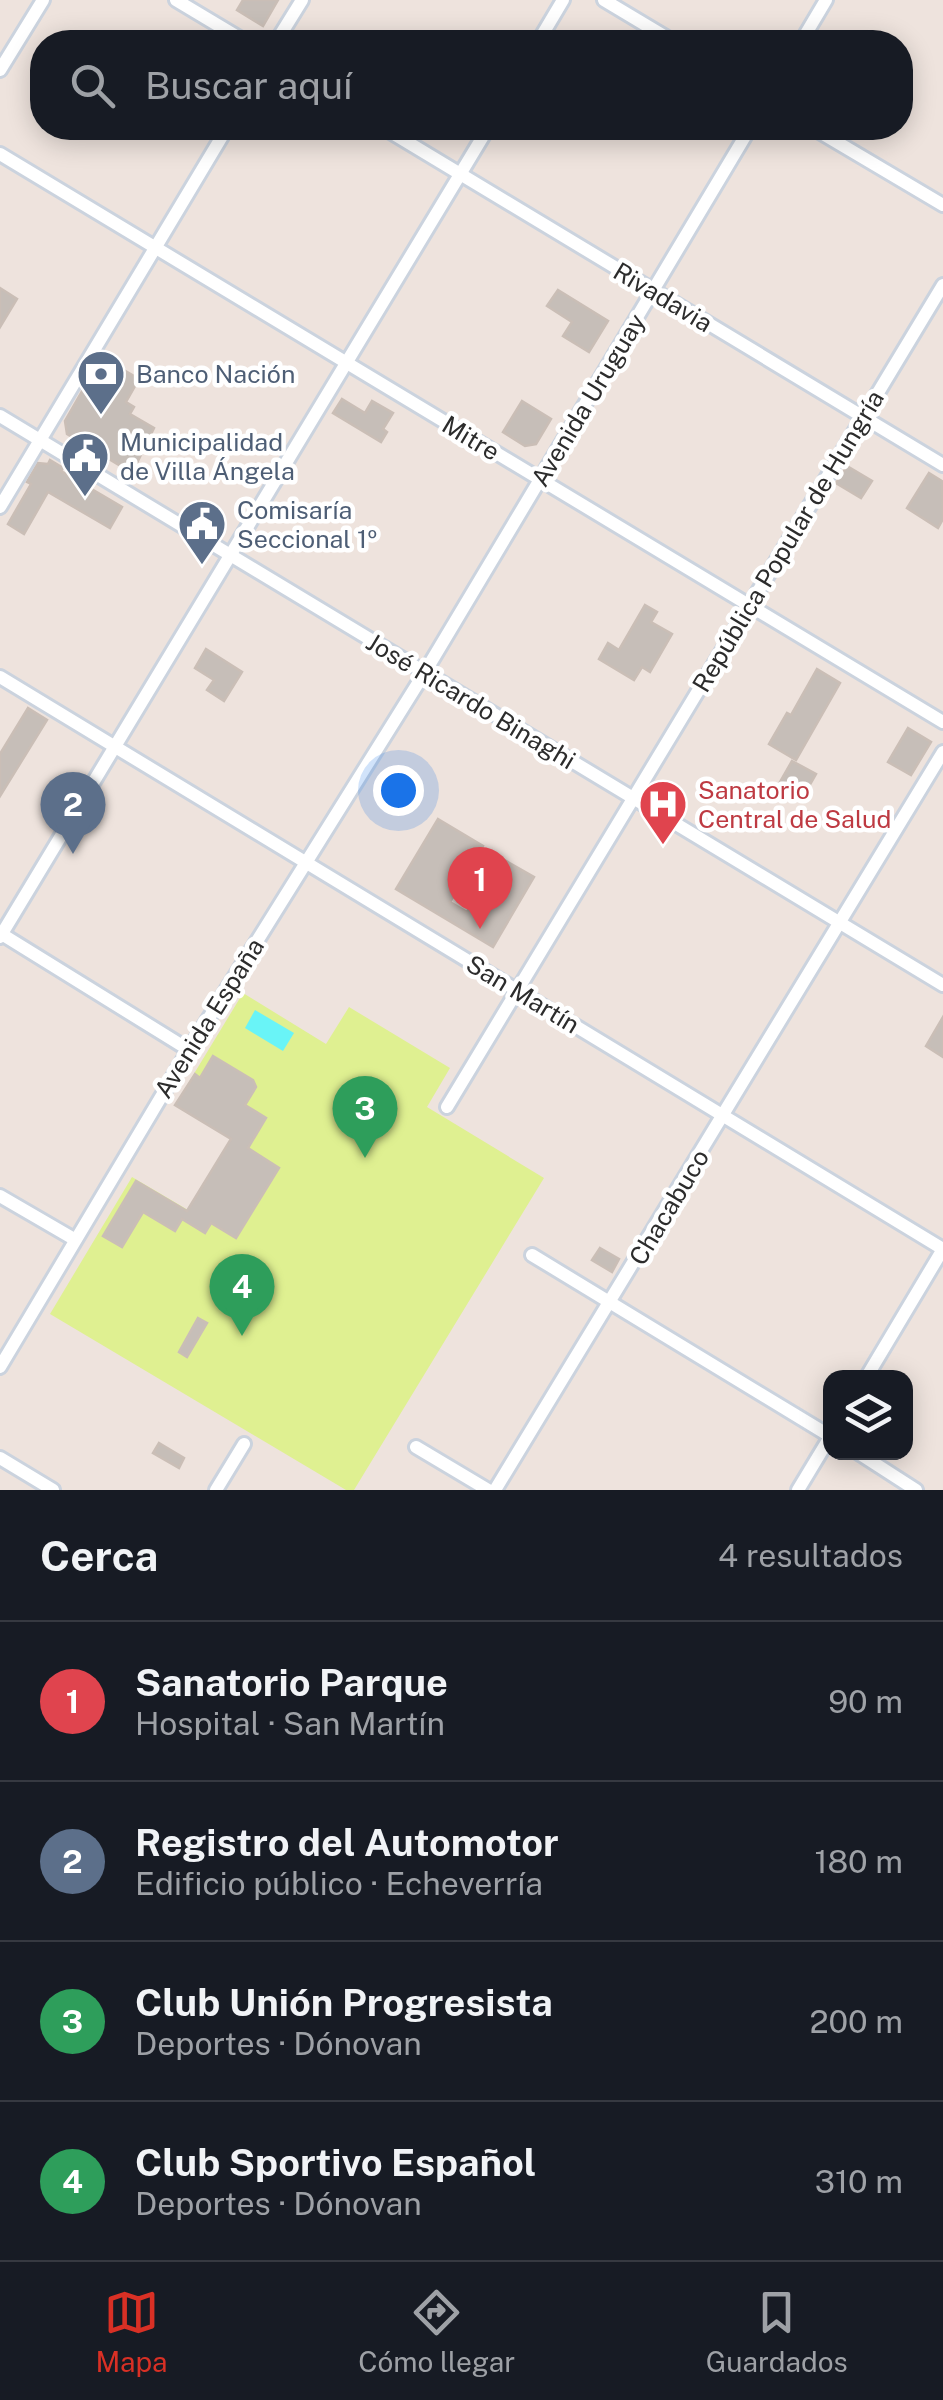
<!DOCTYPE html>
<html lang="es">
<meta charset="utf-8">
<style>
body{margin:0;font-family:"Public Sans",sans-serif;background:#20242c;color:#f1f3f6}
.controls{position:absolute;right:30px;bottom:30px;display:grid;overflow:hidden;border-radius:20px;box-shadow:0 5px 25px #0003}
.controls button{width:90px;height:90px;display:grid;place-items:center;padding:0;border:0;border-bottom:2px solid #363941;background:#171b24;color:#f1f3f6;font:50px sans-serif}
.you{position:absolute;left:398px;top:790px;width:35px;height:35px;margin:-25px;border:8px solid #fff;border-radius:50%;background:#1a73e8;box-shadow:0 0 0 15px #1a73e833}
.badge{display:grid;place-items:center;width:65px;height:65px;border-radius:50%;background:#d93025;color:#fff;font-size:32px;font-weight:700}
.pin{position:absolute;translate:-50% -82px;filter:drop-shadow(0 2px 5px #0008)}
.pin::after{content:'';position:absolute;top:52px;width:35px;height:30px;background:inherit;clip-path:polygon(0 0,100% 0,50% 100%)}
.list{margin:0;padding:0;list-style:none}
h2{display:flex;justify-content:space-between;align-items:center;height:130px;margin:0;padding:0 40px;font-size:42px}
h2 small{font-size:32px;font-weight:400;color:#9ea1a6}
.list li{display:grid;grid-template-columns:65px 1fr auto;gap:30px;align-items:center;box-sizing:border-box;height:160px;padding:0 40px;border-top:2px solid #363941}
.list b{display:block;font-size:38px;white-space:nowrap}
.list p{margin:0;font-size:32px;white-space:nowrap;color:#9ea1a6}
.list em{font-size:32px;font-style:normal;color:#9ea1a6}
.icon{flex:none;width:55px;height:55px;fill:none;stroke:currentColor;stroke-width:2;stroke-linecap:round;stroke-linejoin:round}
.map{position:relative;flex:none;width:943px;height:1490px;overflow:hidden}
.search{position:absolute;background:#171b24;box-shadow:0 5px 25px #0003;left:30px;right:30px;top:30px;height:110px;display:flex;align-items:center;gap:25px;box-sizing:border-box;padding:0 35px;border-radius:40px;color:#9ea1a6;font-size:38px}
.sheet{height:770px;background:#171b24}
nav{display:flex;justify-content:space-around;align-items:center;box-sizing:border-box;height:140px;border-top:2px solid #363941;background:#171b24;font-size:28px;color:#9ea1a6}
nav a{display:grid;justify-items:center;gap:5px}
nav .on{color:#d93025}
.map>svg:first-child{display:block}
.pitch{fill:#dff091}
.water{fill:#69f4f7}
.building{fill:#c6beb8;stroke:#cabeb6;stroke-width:2.5}
.lines{fill:none;stroke-linecap:round;stroke-linejoin:round}
.minor-casing{stroke:#cbd3de;stroke-width:18}
.minor{stroke:#fff;stroke-width:12}
.labels{text-anchor:middle;stroke-width:9;stroke-linejoin:round;paint-order:stroke}
.street-label{font-size:25px;fill:#2c2c2c;stroke:#fff}
.service-label{font-size:25px;fill:#4e5e75;stroke:#fff;text-anchor:start}
.health-label{font-size:25px;fill:#be3a42;stroke:#fff;text-anchor:start}
</style>
<div class="map">
<svg width="943" height="1490" viewBox="0 0 943 1490">
<rect width="100%" height="100%" fill="#eee3dd"/>
<polygon class="pitch" points="243,993 326,1044 349,1007 450,1068 427,1107 544,1178 354,1490 346,1490 50,1314 132,1177 188,1210 231,1139 175,1105"/>
<polygon class="water" points="255,1010 294,1033 283,1051 245,1028"/>
<g class="building">
<polygon points="243,0 278,0 263,26 237,10"/>
<polygon points="0,288 17,299 0,327"/>
<polygon points="558,290 608,321 589,352 563,336 572,322 547,306"/>
<polygon points="105,359 139,379 126,402 134,407 130,414 154,428 136,465 134,462 129,471 67,434 65,421 96,367 100,369"/>
<polygon points="342,399 365,413 372,401 393,413 383,429 387,432 381,442 333,413"/>
<polygon points="522,401 551,419 536,444 525,446 503,432"/>
<polygon points="50,460 63,468 61,471 122,507 110,528 48,492 24,534 8,524 31,484 27,482 38,463 48,464"/>
<polygon points="847,466 872,481 861,498 836,483"/>
<polygon points="929,473 942,481 943,519 938,528 907,508"/>
<polygon points="645,605 657,612 651,622 672,634 650,672 642,667 634,680 599,659 608,643 619,650"/>
<polygon points="206,649 242,672 224,701 207,690 214,680 195,668"/>
<polygon points="817,669 840,683 796,760 769,744 787,713 791,715"/>
<polygon points="28,708 47,720 0,796 0,754"/>
<polygon points="908,728 931,742 911,775 888,762"/>
<polygon points="792,761 816,774 804,795 780,782"/>
<polygon points="438,819 483,846 450,902 467,912 499,857 534,877 493,947 396,889"/>
<polygon points="943,1017 943,1057 926,1046"/>
<polygon points="213,1056 253,1080 256,1087 245,1105 266,1118 248,1148 279,1168 236,1238 211,1223 205,1233 182,1219 175,1231 143,1212 122,1247 103,1236 136,1181 187,1211 231,1139 175,1105 195,1074 200,1078"/>
<polygon points="600,1248 619,1259 612,1272 592,1260"/>
<polygon points="198,1318 207,1323 187,1357 179,1352"/>
<polygon points="159,1443 184,1458 179,1468 153,1453"/>
</g>
<g class="lines">
<g class="minor-casing">
<g id="minor">
<polyline points="176,0 246,42"/>
<polyline points="604,0 674,42"/>
<polyline points="276,42 302,0"/>
<polyline points="538,42 563,0"/>
<polyline points="801,42 826,0"/>
<polyline points="0,70 43,0"/>
<polyline points="384,128 943,465"/>
<polyline points="813,128 943,205"/>
<polyline points="0,154 943,722"/>
<polyline points="0,416 943,985"/>
<polyline points="0,507 227,128"/>
<polyline points="0,677 943,1249 866,1378"/>
<polyline points="0,933 189,1050"/>
<polyline points="0,937 488,128"/>
<polyline points="447,1107 943,285"/>
<polyline points="0,1196 74,1239"/>
<polyline points="532,1255 830,1436"/>
<polyline points="0,1367 189,1050 425,672 750,128"/>
<polyline points="416,1447 488,1490"/>
<polyline points="857,1452 916,1490"/>
<polyline points="0,1458 53,1490"/>
<polyline points="216,1490 244,1444"/>
<polyline points="495,1490 943,752"/>
<polyline points="798,1490 830,1437"/>
</g>
</g>
<use href="#minor" class="minor"/>
</g>
<defs>
<g id="bank-pin" transform="scale(2.5)"><path d="M0 17L-7.5 6A9.5 9.5 0 1 1 7.5 6Z" fill="#5c6f8a" stroke="#fff"/><path d="M-6-4H6V4H-6ZM0-2.3a2.3 2.3 0 1 0 0 4.6a2.3 2.3 0 1 0 0-4.6Z" fill="#fff"/></g>
<g id="civic-pin" transform="scale(2.5)"><path d="M0 17L-7.5 6A9.5 9.5 0 1 1 7.5 6Z" fill="#5c6f8a" stroke="#fff"/><path d="M-.6-6.5H3V-4.5H.6V-3L4-1V1h2V6H-6V1h2V-1L-.6-3ZM-1.2 2.5V6h2.4V2.5Z" fill="#fff"/></g>
<g id="hospital-pin" transform="scale(2.5)"><path d="M0 17L-7.5 6A9.5 9.5 0 1 1 7.5 6Z" fill="#e0444e" stroke="#fff"/><path d="M-5-5h3v3.5h4V-5h3V5h-3V1.5h-4V5h-3Z" fill="#fff"/></g>
</defs>
<g fill-rule="evenodd">
<use href="#bank-pin" x="101" y="374"/>
<use href="#civic-pin" x="85" y="456"/>
<use href="#civic-pin" x="202" y="524"/>
<use href="#hospital-pin" x="663" y="804"/>
</g>
<g class="labels">
<g class="street-label">
<text transform="translate(663 297) rotate(31)" y="9">Rivadavia</text>
<text transform="translate(588 400) rotate(-59)" y="9">Avenida Uruguay</text>
<text transform="translate(471 438) rotate(31)" y="9">Mitre</text>
<text transform="translate(788 541) rotate(-59)" y="9">República Popular de Hungría</text>
<text transform="translate(471 701) rotate(31)" y="9">José Ricardo Binaghi</text>
<text transform="translate(523 994) rotate(31)" y="9">San Martín</text>
<text transform="translate(209 1018) rotate(-58)" y="9">Avenida España</text>
<text transform="translate(669 1207) rotate(-59)" y="9">Chacabuco</text>
</g>
<g class="service-label">
<text x="136" y="383">Banco Nación</text>
<text x="120" y="451">Municipalidad<tspan x="120" dy="29">de Villa Ángela</tspan></text>
<text x="237" y="519">Comisaría<tspan x="237" dy="29">Seccional 1º</tspan></text>
</g>
<g class="health-label">
<text x="698" y="799">Sanatorio<tspan x="698" dy="29">Central de Salud</tspan></text>
</g>
</g>
</svg>
<div class="controls">
<button><svg class="icon" aria-label="layers" viewBox="0 0 24 24"><path d="M12 4l9 5-9 5-9-5zM3 14l9 5 9-5"/></svg></button>
</div>
<div class="you"></div>
<div class="pin badge" style="left:480px;top:929px;background:#e0444e">1</div>
<div class="pin badge" style="left:73px;top:854px;background:#5c6f8a">2</div>
<div class="pin badge" style="left:365px;top:1158px;background:#2e9e5b">3</div>
<div class="pin badge" style="left:242px;top:1336px;background:#2e9e5b">4</div>
<div class="search"><svg class="icon" aria-label="search" viewBox="0 0 24 24"><circle cx="10" cy="10" r="6"/><path d="M15 15l6 6"/></svg>Buscar aquí</div>
</div>
<section class="sheet">
<h2>Cerca<small>4 resultados</small></h2>
<ul class="list">
<li><span class="badge" style="background:#e0444e">1</span><div><b>Sanatorio Parque</b><p>Hospital · San Martín</p></div><em>90 m</em></li>
<li><span class="badge" style="background:#5c6f8a">2</span><div><b>Registro del Automotor</b><p>Edificio público · Echeverría</p></div><em>180 m</em></li>
<li><span class="badge" style="background:#2e9e5b">3</span><div><b>Club Unión Progresista</b><p>Deportes · Dónovan</p></div><em>200 m</em></li>
<li><span class="badge" style="background:#2e9e5b">4</span><div><b>Club Sportivo Español</b><p>Deportes · Dónovan</p></div><em>310 m</em></li>
</ul>
</section>
<nav>
<a class="on"><svg class="icon" aria-label="map" viewBox="0 0 24 24"><path d="M3 6l6-2 6 2 6-2v14l-6 2-6-2-6 2zM9 4v14M15 6v14"/></svg>Mapa</a>
<a><svg class="icon" aria-label="directions" viewBox="0 0 24 24"><path d="M12 3l9 9-9 9-9-9zM9 14v-3h6M13 9l2 2-2 2"/></svg>Cómo llegar</a>
<a><svg class="icon" aria-label="saved" viewBox="0 0 24 24"><path d="M7 4h10v16l-5-4-5 4z"/></svg>Guardados</a>
</nav>
